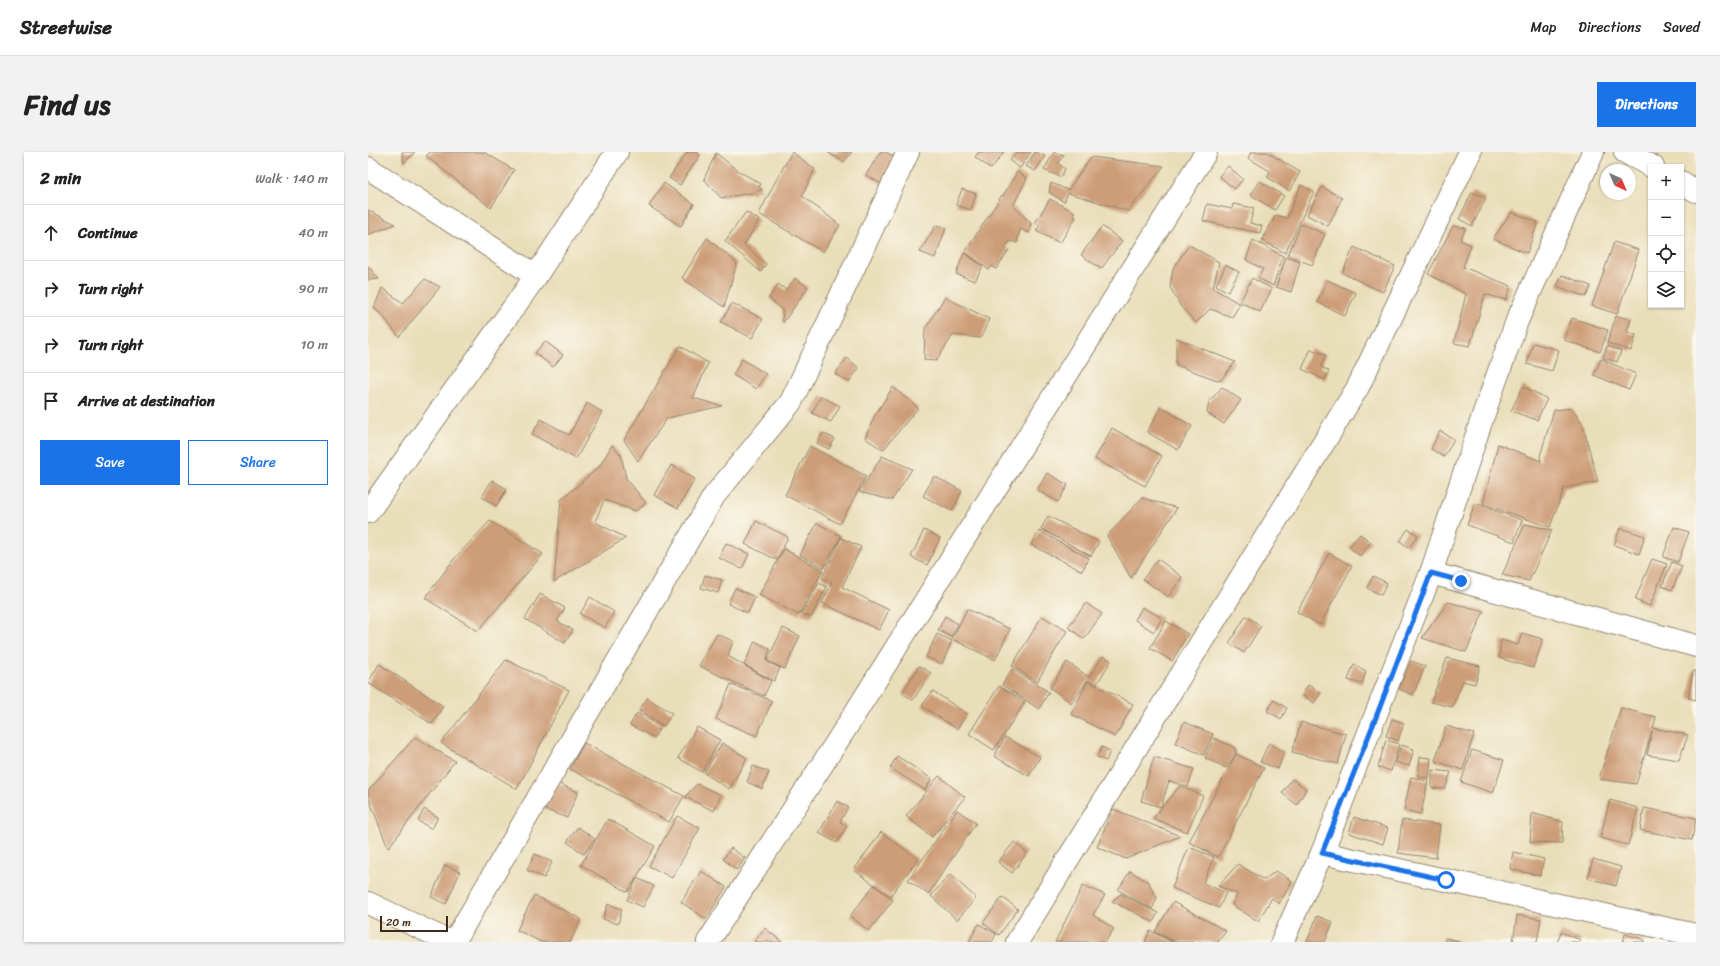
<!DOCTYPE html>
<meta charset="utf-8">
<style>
body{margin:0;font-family:Sriracha,sans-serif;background:#f2f2f2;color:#222}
.controls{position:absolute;right:12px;top:12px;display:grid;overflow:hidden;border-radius:0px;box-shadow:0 1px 3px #0004}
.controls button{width:36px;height:36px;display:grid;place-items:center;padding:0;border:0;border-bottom:1px solid #e0e0e0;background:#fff;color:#222;font:20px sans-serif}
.compass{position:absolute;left:1232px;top:12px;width:36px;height:36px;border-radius:50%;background:#fff;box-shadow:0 1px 3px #0004;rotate:136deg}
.scale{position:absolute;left:12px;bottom:10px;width:68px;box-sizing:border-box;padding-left:4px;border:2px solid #3b2a1e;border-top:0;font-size:11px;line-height:14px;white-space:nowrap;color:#3b2a1e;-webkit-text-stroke:3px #fbf7ec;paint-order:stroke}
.stop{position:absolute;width:12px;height:12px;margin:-9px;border:3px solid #1a73e8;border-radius:50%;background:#fff}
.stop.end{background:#1a73e8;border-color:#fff;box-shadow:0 1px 4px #0008}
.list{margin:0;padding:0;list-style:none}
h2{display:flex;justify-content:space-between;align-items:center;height:52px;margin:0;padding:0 16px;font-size:17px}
h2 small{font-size:13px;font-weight:400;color:#767676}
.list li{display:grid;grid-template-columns:26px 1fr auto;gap:12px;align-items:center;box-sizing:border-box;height:56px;padding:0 16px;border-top:1px solid #e0e0e0}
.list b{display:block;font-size:15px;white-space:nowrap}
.list em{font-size:13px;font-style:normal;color:#767676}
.actions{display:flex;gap:8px;padding:12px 16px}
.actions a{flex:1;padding:9px 0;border:1px solid #1a73e8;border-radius:0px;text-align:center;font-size:14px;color:#1a73e8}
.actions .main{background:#1a73e8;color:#fff}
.icon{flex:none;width:22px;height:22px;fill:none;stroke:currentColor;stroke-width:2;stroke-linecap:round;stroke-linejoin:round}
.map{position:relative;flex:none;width:1328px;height:790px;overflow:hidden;border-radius:0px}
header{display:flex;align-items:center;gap:24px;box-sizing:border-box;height:56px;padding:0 20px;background:#fff;border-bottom:1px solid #e0e0e0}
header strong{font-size:19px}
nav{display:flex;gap:22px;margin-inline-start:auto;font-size:14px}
.intro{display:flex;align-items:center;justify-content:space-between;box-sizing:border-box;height:96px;padding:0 24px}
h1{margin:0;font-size:28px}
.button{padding:10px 18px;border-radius:0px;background:#1a73e8;color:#fff;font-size:14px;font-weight:700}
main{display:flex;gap:24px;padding:0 24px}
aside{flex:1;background:#fff;border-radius:0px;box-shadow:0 1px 3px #0004}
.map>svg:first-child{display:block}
.building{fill:#cd9d77}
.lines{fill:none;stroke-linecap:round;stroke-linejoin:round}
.minor-casing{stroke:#92846c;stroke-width:24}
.minor{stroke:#fff;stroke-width:22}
.route{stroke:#1a73e8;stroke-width:5}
</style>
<header>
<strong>Streetwise</strong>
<nav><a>Map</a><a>Directions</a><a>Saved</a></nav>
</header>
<div class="intro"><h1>Find us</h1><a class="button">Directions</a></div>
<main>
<aside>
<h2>2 min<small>Walk · 140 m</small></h2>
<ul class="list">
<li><svg class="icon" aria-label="ahead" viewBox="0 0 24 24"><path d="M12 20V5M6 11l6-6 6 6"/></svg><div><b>Continue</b></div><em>40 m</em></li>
<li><svg class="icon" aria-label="right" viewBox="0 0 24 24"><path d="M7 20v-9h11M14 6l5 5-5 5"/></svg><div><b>Turn right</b></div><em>90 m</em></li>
<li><svg class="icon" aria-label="right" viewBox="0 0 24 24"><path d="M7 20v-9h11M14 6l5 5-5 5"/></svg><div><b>Turn right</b></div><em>10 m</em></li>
<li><svg class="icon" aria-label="arrive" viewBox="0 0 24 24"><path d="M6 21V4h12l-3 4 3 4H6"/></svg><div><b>Arrive at destination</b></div></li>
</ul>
<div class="actions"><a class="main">Save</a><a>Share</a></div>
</aside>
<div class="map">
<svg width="1328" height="790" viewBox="0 0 1328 790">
<rect width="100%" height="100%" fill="#fbf7ec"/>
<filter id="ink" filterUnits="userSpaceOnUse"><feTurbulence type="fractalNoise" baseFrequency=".025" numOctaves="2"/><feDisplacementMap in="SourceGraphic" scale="8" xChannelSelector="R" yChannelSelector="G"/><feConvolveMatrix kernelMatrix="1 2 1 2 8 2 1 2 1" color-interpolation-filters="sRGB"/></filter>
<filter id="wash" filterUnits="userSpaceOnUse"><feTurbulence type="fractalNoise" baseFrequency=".012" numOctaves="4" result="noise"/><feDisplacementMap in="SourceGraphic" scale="16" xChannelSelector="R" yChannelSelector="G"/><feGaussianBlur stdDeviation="0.9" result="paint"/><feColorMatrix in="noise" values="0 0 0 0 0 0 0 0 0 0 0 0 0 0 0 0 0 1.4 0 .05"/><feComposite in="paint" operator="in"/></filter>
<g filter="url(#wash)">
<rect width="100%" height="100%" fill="#e9deba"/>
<g id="blocks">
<g class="building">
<polygon points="34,0 47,0 36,11"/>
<polygon points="62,0 116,0 146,18 123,56 58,4"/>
<polygon points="319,0 328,0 332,3 312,33 301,26"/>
<polygon points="424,0 447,17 434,44 472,73 455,100 391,62 408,28"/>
<polygon points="459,0 484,0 476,10"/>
<polygon points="512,0 518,0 544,15 529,41 498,23"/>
<polygon points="611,0 636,0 623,17 607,5"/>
<polygon points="649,0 663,0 652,16 642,9"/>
<polygon points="667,0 677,4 667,19 658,14"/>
<polygon points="686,0 696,3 690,11 697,17 693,25 676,18"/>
<polygon points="883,0 899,0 932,20 921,39 899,25 902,19 880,6"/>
<polygon points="348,1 369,18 393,32 391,35 394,38 388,39 386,42 383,41 353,46 336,27"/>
<polygon points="723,5 796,14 760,59 700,41 696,50 681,40 683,31 700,38"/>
<polygon points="860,14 875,27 867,37 851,24"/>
<polygon points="649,20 659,26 645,54 663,71 661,81 652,77 649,91 642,89 637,96 641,98 628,117 624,114 621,118 597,100 634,43 635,44"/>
<polygon points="892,29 916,44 907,58 883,43"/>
<polygon points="296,31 326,52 313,74 281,54"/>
<polygon points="933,33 946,40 917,101 894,88 908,63 919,66"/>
<polygon points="954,35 974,46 960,74 939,63"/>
<polygon points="594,37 608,42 603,58 588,53"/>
<polygon points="1104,40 1118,46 1104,74 1091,67"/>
<polygon points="682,47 707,60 705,63 708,65 692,91 668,79 672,73 667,71"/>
<polygon points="839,52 864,57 865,52 886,56 882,71 894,74 892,81 835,69"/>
<polygon points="0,58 27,72 0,83"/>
<polygon points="378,60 391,68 376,93 398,112 393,120 357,89"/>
<polygon points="1143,60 1170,70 1159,101 1125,87"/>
<polygon points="933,72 957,82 944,113 920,103"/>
<polygon points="568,73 578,76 567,106 552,100"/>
<polygon points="734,74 754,89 733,117 713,103"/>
<polygon points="1085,74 1098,76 1092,88 1103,93 1095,115 1143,134 1138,148 1117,142 1102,194 1086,191 1098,142 1060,122"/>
<polygon points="339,86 369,111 356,155 314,126"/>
<polygon points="885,88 915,104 905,134 890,126 895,117 878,108"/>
<polygon points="1246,90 1271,98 1249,162 1224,154"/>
<polygon points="821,93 851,110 845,136 872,152 864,165 842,157 828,171 813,155 802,135 805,116"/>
<polygon points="986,95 1027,114 1015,140 974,121"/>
<polygon points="596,101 615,114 607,129 588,122"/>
<polygon points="918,105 932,110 923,140 908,135"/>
<polygon points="858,113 871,120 860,140 848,133"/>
<polygon points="0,114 11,127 0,128"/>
<polygon points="1194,123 1223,134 1218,145 1189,134"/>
<polygon points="427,126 440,135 415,171 414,158 401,146 410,132 418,138"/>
<polygon points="884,126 904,137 892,160 872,150"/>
<polygon points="57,127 72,135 31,185 15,164 6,156 14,136 35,151"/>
<polygon points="959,128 988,141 977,164 949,150"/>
<polygon points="577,145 621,167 613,186 585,183 568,209 556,208 557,177"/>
<polygon points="364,151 395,167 384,186 353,170"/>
<polygon points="1248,164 1263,167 1259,180 1268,183 1263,199 1239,191"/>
<polygon points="1204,166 1240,178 1232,200 1196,188"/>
<polygon points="808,186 867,210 852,229 808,213"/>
<polygon points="177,189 195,203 185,215 167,201"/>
<polygon points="1165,191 1191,198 1184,219 1159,212"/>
<polygon points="312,194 340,211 325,246 354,254 299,266 270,309 256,288"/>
<polygon points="1239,194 1253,199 1249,210 1235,206"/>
<polygon points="943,197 958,203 953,215 961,219 957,228 934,217"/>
<polygon points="479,206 491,216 481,230 467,222"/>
<polygon points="374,207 398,222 388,237 365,223"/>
<polygon points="1233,207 1268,222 1261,238 1226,223"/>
<polygon points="1155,234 1179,247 1169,268 1143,259"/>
<polygon points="525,235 550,256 515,298 497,286 507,263"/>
<polygon points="854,235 873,248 856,272 839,261 841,250"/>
<polygon points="453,244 472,254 463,270 444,261"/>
<polygon points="219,251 234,260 208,307 164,282 173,267 201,283"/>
<polygon points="793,255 824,274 810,298 779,280"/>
<polygon points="1204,256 1215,274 1230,330 1196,336 1182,375 1115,352 1130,292 1173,309 1172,304 1186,258"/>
<polygon points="744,276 794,304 777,334 727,307"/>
<polygon points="1072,279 1086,287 1076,305 1063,297"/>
<polygon points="455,281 467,287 461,297 449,291"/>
<polygon points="244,293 253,303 258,326 278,351 268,359 236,348 227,370 258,386 186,430 193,348 231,315"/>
<polygon points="442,294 498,324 472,372 417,343"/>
<polygon points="514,304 544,317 524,348 491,340"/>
<polygon points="303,313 327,327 310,356 286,343"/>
<polygon points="679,321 700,333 690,350 669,338"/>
<polygon points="566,324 594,339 584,359 555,344"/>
<polygon points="124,328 139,337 128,354 114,345"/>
<polygon points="774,346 809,356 763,426 739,384"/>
<polygon points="1107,351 1154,368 1146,390 1099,373"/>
<polygon points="680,364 731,390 723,404 673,377"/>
<polygon points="122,369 175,402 110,479 57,446 86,407"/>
<polygon points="388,369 420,385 409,408 377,392"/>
<polygon points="449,371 473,384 456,416 432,403"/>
<polygon points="1157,372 1184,378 1161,429 1134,423"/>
<polygon points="1306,375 1321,380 1310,410 1295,405"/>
<polygon points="1252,376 1277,384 1271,402 1246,393"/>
<polygon points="1040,377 1050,383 1041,396 1032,389"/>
<polygon points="556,378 572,386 559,413 543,405"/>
<polygon points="671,379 721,406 714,419 663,393"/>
<polygon points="992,382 1003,390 992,404 981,395"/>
<polygon points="473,386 493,395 474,435 521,458 511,478 454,451 464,430 454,426"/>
<polygon points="358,391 381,402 374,417 351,406"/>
<polygon points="416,397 455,418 431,463 391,443"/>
<polygon points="961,401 984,414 952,473 929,460"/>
<polygon points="790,407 814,425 800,445 775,427"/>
<polygon points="1284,407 1299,412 1282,454 1267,448"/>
<polygon points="1304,410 1314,414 1304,438 1294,434"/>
<polygon points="337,423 354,428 350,441 333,436"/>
<polygon points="1005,424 1019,431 1013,443 999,436"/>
<polygon points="451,431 459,435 443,465 433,462"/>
<polygon points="367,436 387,445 380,461 360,452"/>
<polygon points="172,442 197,456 189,469 205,478 197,491 157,467"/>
<polygon points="222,445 246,460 237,476 212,462"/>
<polygon points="1080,450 1116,459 1098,500 1054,486"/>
<polygon points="718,451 734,462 716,487 700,475"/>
<polygon points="774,455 794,466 786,480 767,468"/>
<polygon points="599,457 642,477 627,508 584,487"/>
<polygon points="577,464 590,472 583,485 570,478"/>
<polygon points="674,464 699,479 669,530 644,514"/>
<polygon points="878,464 893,474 876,501 861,491"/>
<polygon points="798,469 820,482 804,509 782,496"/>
<polygon points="415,476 432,484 417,517 399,509"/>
<polygon points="1154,481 1175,487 1165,516 1131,506 1133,488 1150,493"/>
<polygon points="349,482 365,489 360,504 403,529 396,544 331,514"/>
<polygon points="569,482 584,489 574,512 558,505"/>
<polygon points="387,489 402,497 398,509 412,516 406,529 376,513"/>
<polygon points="735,504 743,509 728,533 720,528 704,551 682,536 699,510 721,525"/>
<polygon points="1079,506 1112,514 1107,532 1095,529 1084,555 1063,550"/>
<polygon points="138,508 201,538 149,637 73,591"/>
<polygon points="1043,509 1057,514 1045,543 1031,537"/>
<polygon points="11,512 75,554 64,572 0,531"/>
<polygon points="986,512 998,519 994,532 980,528"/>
<polygon points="551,514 563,521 545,548 534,541"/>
<polygon points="644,517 681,540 671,557 634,533"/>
<polygon points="1325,519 1328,519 1328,548 1320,546"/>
<polygon points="720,529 765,552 747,585 703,562"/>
<polygon points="363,532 404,549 389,584 348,567"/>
<polygon points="940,533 953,541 946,551 934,543"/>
<polygon points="631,534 657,550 626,598 601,582"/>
<polygon points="565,539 599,562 589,577 554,554"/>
<polygon points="279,546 304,561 296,574 271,558"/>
<polygon points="906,548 919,556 913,567 899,559"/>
<polygon points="1253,556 1288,565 1285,576 1320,583 1311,608 1279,603 1284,579 1268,632 1231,627"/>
<polygon points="269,561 293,574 286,586 262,573"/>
<polygon points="1024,567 1036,571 1030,589 1018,584"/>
<polygon points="816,570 845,582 836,603 807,591"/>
<polygon points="933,570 978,582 970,612 924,600"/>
<polygon points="1078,574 1106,582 1095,618 1067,609"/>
<polygon points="329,575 352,588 334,620 310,606"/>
<polygon points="47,585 87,609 20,696 0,644 0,639"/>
<polygon points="637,585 672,605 661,624 626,604"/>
<polygon points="846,586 867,596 868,602 858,616 837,606"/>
<polygon points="1018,588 1031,592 1023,619 1010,615"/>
<polygon points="216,591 316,644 301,670 202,617"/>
<polygon points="354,591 379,606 361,637 336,621"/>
<polygon points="901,591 916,600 910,617 892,610"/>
<polygon points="1033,593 1046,597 1041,614 1027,610"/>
<polygon points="734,595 742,599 738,609 729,605"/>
<polygon points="1104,598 1136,608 1125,641 1093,630"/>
<polygon points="868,602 896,616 850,705 821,690"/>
<polygon points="529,604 564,627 557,638 522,616"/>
<polygon points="786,605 826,617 820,635 801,629 793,655 773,649"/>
<polygon points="1052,605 1063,606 1061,626 1050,625"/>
<polygon points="385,614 401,620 394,637 379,630"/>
<polygon points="1064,618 1083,620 1077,637 1064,636"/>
<polygon points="571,624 597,645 564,685 538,664"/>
<polygon points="1043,625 1060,629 1053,662 1036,658"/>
<polygon points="924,627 938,637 929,653 914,641"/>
<polygon points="187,630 210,640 199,666 176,657"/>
<polygon points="329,632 353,643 346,659 317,645"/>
<polygon points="812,634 835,644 819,680 785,666"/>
<polygon points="1242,648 1270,656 1260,693 1232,686"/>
<polygon points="469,649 480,655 472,670 479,674 469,691 451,681"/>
<polygon points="1276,656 1328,666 1324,688 1272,678"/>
<polygon points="56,657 70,665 64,677 50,669"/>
<polygon points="745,657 812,684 758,707 729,695"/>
<polygon points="589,658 608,671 560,742 540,728"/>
<polygon points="1164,661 1195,670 1194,691 1162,690"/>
<polygon points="309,664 332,676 304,726 281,714"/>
<polygon points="986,665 1020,676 1015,692 981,681"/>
<polygon points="240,667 287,694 260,740 213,713"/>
<polygon points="1034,668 1072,673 1068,706 1030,701"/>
<polygon points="210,675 227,687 216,702 199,690"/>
<polygon points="513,680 550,707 522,744 486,718"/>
<polygon points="646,690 659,701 644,721 630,710"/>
<polygon points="821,695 846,705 835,731 858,741 851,756 804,736"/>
<polygon points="363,696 377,706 369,718 355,707"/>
<polygon points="1145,700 1176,707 1172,724 1142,717"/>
<polygon points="167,702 184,710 176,726 159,718"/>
<polygon points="1225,707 1253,715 1248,734 1220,726"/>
<polygon points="870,712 896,728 908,719 924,729 911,752 904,746 890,769 864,753 869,742 850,734"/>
<polygon points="77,713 92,720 78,752 63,745"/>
<polygon points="333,719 358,735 338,767 313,750"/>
<polygon points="762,719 782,731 782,734 789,746 784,757 750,738"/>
<polygon points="582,722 608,746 589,768 563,744"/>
<polygon points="269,726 286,734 275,755 259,748"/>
<polygon points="506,733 525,748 501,779 482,764"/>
<polygon points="715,733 737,743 725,763 746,777 737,790 687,790"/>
<polygon points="753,742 790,761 785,770 744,749"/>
<polygon points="166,743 213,767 202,790 173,790 149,778"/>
<polygon points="634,745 650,757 631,783 615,771"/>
<polygon points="805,750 858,779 850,790 808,790 787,780"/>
<polygon points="240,752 254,757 250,772 235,767"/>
<polygon points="1149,763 1173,767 1169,790 1145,790"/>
<polygon points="949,764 965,770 957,790 939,790"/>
<polygon points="611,772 628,782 624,790 603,790 601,789"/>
<polygon points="397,776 414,790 386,790"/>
<polygon points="782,779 805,790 777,790"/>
<polygon points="1193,780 1213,788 1212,790 1189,790"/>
<polygon points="1257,782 1277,788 1276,790 1255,790"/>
<polygon points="1077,786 1091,789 1091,790 1076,790"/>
</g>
</g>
</g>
<g filter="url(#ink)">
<use href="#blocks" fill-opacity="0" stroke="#92846c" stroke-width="1"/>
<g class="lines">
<g class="minor-casing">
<g id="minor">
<polyline points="1257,0 1285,15"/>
<polyline points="0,16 168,124"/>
<polyline points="1313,30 1328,39"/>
<polyline points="0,360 168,124 249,0"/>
<polyline points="1063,421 1328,494"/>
<polyline points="954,701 1328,783"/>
<polyline points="0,751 82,790"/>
<polyline points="86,790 346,344 423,250 540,0"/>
<polyline points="340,790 479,574 838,0"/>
<polyline points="649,790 990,235 1102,0"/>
<polyline points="914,790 954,701 1063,421 1116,261 1149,169 1225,0"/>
</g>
</g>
<use href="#minor" class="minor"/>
</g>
</g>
<g class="lines" filter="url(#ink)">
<polyline class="route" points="1078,728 954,701 1005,573 1063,421 1093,429"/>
</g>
</svg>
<div class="controls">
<button>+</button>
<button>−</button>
<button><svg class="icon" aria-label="locate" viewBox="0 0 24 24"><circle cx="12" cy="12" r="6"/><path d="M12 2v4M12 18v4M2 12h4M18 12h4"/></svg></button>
<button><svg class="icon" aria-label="layers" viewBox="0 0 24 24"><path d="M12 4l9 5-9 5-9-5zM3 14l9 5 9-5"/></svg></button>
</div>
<svg class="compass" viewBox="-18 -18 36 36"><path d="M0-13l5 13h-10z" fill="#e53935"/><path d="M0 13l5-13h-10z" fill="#767676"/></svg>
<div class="scale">20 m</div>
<div class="stop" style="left:1078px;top:728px"></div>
<div class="stop end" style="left:1093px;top:429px"></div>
</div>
</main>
